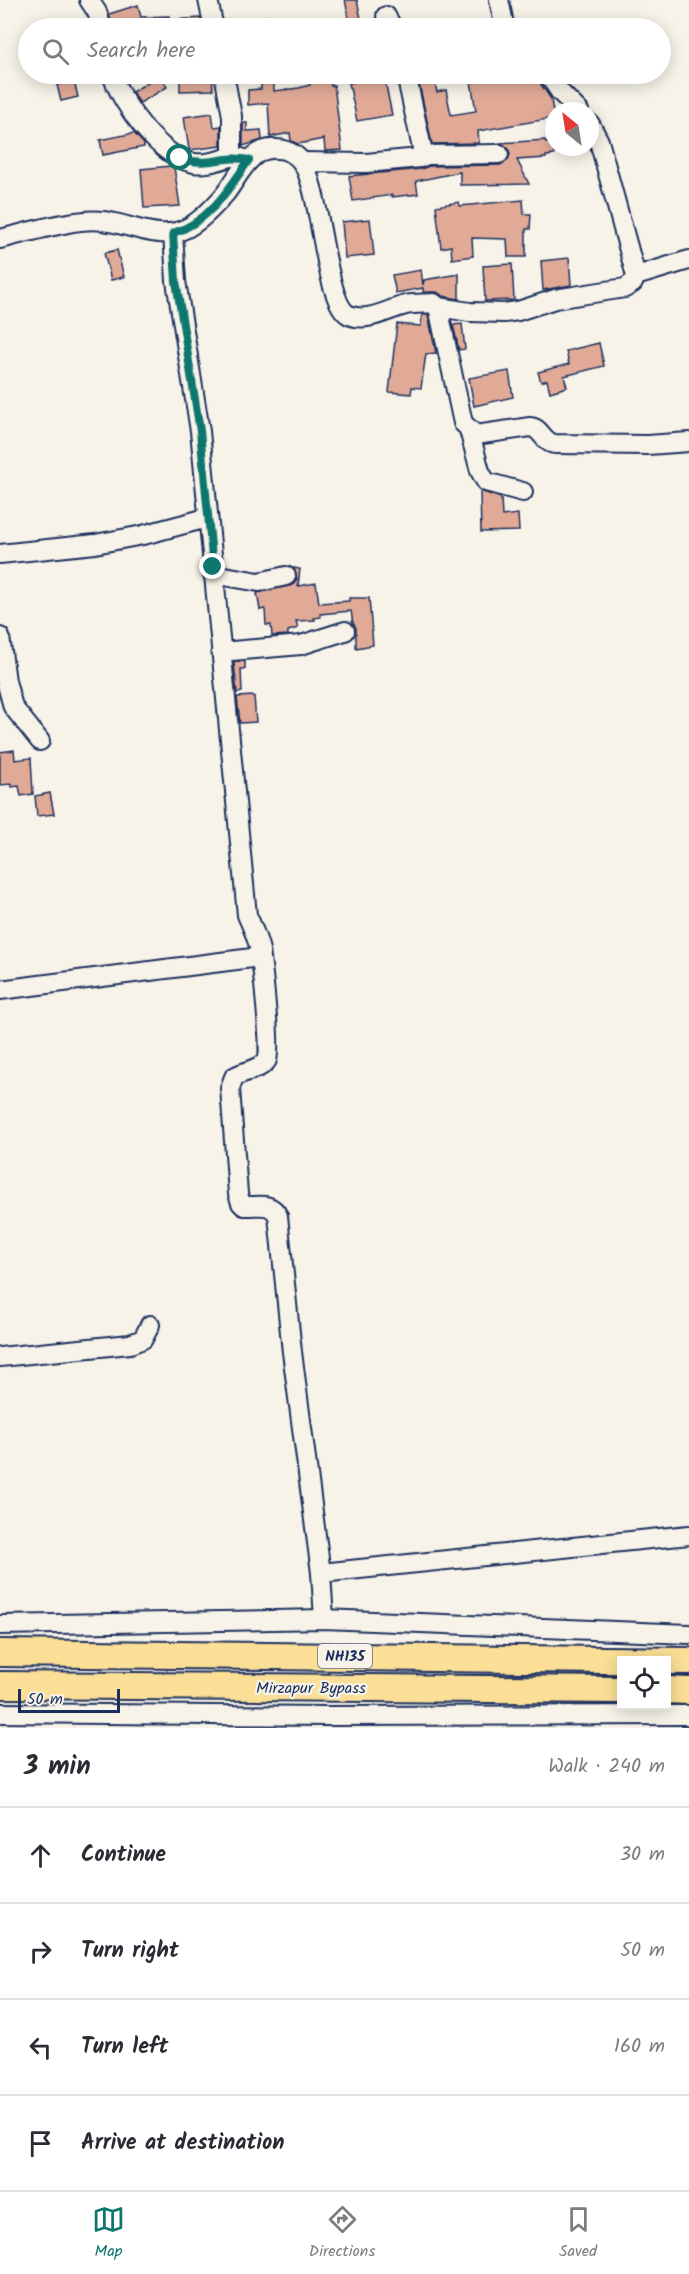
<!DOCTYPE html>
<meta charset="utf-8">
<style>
body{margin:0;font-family:Kalam,sans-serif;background:#f2f2f3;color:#2b2b33}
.controls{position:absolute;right:18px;bottom:18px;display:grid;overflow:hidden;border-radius:0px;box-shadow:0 3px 15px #0003}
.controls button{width:54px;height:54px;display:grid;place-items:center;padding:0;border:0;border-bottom:2px solid #e1e1e2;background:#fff;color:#2b2b33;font:30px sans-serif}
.compass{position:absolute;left:545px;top:102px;width:54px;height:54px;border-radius:50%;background:#fff;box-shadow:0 3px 15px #0003;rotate:330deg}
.scale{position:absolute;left:18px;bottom:15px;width:102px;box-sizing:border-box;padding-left:6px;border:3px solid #1b2f5e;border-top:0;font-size:16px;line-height:21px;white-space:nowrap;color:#1b2f5e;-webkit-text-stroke:4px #f7f3e8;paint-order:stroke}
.stop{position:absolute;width:18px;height:18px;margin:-14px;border:4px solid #0f766e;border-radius:50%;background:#fff}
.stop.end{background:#0f766e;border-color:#fff;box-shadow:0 2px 6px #0008}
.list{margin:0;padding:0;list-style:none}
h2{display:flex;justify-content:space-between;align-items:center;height:78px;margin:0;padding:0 24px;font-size:26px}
h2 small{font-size:20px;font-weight:400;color:#7c7c81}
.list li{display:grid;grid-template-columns:39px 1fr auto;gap:18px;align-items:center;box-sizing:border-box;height:96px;padding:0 24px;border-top:2px solid #e1e1e2}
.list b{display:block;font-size:22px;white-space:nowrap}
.list em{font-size:20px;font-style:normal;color:#7c7c81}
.icon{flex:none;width:33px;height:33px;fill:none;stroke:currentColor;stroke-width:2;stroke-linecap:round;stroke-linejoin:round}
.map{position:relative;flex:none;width:689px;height:1728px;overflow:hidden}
.search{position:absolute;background:#fff;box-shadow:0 3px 15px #0003;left:18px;right:18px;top:18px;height:66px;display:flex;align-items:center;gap:15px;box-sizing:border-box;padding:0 21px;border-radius:33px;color:#7c7c81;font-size:22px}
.sheet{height:462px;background:#fff}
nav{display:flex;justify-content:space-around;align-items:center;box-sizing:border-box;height:84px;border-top:2px solid #e1e1e2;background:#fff;font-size:16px;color:#7c7c81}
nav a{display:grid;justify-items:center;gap:3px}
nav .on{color:#0f766e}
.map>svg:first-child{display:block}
.building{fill:#e1aa97;stroke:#1b2f5e;stroke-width:1.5}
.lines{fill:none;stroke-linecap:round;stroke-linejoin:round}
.minor-casing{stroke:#1b2f5e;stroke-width:22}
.highway-casing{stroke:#1b2f5e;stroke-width:30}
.minor{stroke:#f7f3e8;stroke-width:18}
.highway{stroke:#fbdf96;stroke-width:26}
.route{stroke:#0f766e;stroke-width:8}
.labels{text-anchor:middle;stroke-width:4.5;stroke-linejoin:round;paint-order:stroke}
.shield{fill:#f7f3e8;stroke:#5d6a87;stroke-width:1.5}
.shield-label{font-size:15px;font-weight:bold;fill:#1b2f5e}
.street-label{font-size:16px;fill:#1b2f5e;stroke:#f7f3e8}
</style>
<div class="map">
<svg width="689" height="1728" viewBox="0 0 689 1728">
<rect width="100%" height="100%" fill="#f7f3e8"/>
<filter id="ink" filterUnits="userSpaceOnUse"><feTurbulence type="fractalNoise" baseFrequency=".0167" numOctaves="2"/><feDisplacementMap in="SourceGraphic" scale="12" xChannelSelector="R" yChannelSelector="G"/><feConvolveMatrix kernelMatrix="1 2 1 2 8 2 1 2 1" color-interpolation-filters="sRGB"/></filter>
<g filter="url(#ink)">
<g class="building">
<polygon points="345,0 357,0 363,28 351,28"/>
<polygon points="138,5 141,17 169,16 170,28 113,28 109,14"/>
<polygon points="265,16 267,28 236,28"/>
<polygon points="200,18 203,28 172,28 171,20"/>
<polygon points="180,74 212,74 213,90 180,91"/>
<polygon points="417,74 433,74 437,92 446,90 451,115 476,111 471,81 491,77 490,74 535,74 536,80 538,80 551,99 554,118 478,131 479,143 432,144"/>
<polygon points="160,75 167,87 140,103 132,92"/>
<polygon points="329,75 331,86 334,85 342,150 325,151 324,139 298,144 291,141 290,133 270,137 268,103 248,105 248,90 261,89 261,84 274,83 274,91 299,88 310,85 309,79"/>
<polygon points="384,76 392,115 357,121 349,83"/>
<polygon points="74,81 78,97 61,101 57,85"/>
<polygon points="212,113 214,127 221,126 221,146 189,150 184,117"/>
<polygon points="243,123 247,123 247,131 261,130 262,140 243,146"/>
<polygon points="134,133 144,144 144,147 103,155 100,140"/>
<polygon points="545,140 546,143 554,142 554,155 546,156 546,158 517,160 529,184 460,185 460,172 416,181 418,194 392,197 392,195 353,201 349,176 421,169 429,166 500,165 508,160 510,154 508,148 500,143"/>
<polygon points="171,166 174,167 180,206 144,208 141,169"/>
<polygon points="523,200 524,214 531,214 530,229 526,229 526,257 508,257 507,239 472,238 473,256 452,259 451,246 441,248 436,206 459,202 460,206"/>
<polygon points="370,219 374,255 345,258 342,222"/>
<polygon points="117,250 124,277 111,280 104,253"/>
<polygon points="569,258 571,285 543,290 541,261"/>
<polygon points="512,264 514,300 485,301 483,266"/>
<polygon points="421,270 423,285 424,280 459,274 459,299 443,296 437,292 423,292 423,288 396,293 392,275"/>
<polygon points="422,315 428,315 436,353 426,354 421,388 412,387 411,394 389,392 397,324 421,326"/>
<polygon points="462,324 465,349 459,350 453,325"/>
<polygon points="599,343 604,366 564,376 567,387 550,392 547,380 541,382 538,372 569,364 566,351"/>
<polygon points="509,371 513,397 474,406 469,378"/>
<polygon points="480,491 501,498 502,516 518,514 519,531 481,532"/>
<polygon points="294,568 300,569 298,586 316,583 319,603 349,601 349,598 369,598 373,645 356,648 356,628 353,623 351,611 320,614 321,617 314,618 315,620 296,621 298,628 288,631 288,635 272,636 271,625 266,625 265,609 260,610 257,593 293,585 297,579"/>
<polygon points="245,661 245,669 241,669 242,692 237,693 234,662"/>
<polygon points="254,696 256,722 240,723 237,697"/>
<polygon points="14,750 15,760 31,758 33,794 21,796 19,786 12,787 12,784 0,785 0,752"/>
<polygon points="50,793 54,814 37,816 35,796"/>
</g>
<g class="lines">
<g class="minor-casing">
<g id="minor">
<polyline points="89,0 97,12 102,28"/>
<polyline points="208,0 214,28"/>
<polyline points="499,0 505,28"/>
<polyline points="386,16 393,28"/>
<path d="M112,74c9,30 49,84 82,89 14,2 24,-3 37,-6 5,-1 13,2 18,3"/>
<polyline points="224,74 232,116 232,157"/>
<polyline points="548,74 560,92 579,111"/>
<polyline points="590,124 599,141 636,276"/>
<polyline points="427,155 499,154"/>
<polyline points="302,162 366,163 420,158 427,155 423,153 406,74"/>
<path d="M173,233l3,48 24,150 47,484c5,11 10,23 13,35 2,15 12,100 7,110 -6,10 -24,11 -33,17l-4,11 8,106 3,9 3,3c14,1 27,-5 34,10l14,136 29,221"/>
<path d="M0,239c26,-6 78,-22 103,-18 28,3 57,21 84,7 15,-8 27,-21 38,-34 13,-16 25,-48 52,-45 8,0 19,5 24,12 21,27 23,142 48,154 19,8 39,-6 57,-10 9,-2 19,-1 28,-2l4,4 32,5 34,1 14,-2 37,-12 70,-11 8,-5 3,-7 53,-16"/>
<path d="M438,307l25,116 13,12 54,-8c12,1 12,15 25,17l93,1 41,-3"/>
<polyline points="469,430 480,471 486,482 523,492"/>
<polyline points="0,554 95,544 143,535 207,518"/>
<polyline points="213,574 259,582 286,576"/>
<polyline points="0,637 6,681 13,707 40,741"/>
<polyline points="221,652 301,645 345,631"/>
<polyline points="0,990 260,957"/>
<polyline points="0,1357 130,1344 143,1339 150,1325"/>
<polyline points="324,1619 321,1573 689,1535"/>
<polyline points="0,1625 324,1619 689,1634"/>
<polyline points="0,1713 325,1716 689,1715"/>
</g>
</g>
<g class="highway-casing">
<g id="highway">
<polyline points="0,1653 689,1661"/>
<polyline points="0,1685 622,1690"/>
<polyline points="666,1690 689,1691"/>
</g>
</g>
<use href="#minor" class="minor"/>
<use href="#highway" class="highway"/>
</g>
</g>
<g class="lines" filter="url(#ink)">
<path class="route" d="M180,158c30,10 42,-4 69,2 -20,29 -40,62 -76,73l3,48 24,150 13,136"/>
</g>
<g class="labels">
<rect class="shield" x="318" y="1644" width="54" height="24" rx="4.5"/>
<g class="shield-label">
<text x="345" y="1661">NH135</text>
</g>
<g class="street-label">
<text x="311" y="1693">Mirzapur Bypass</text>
</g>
</g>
</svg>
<div class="controls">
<button><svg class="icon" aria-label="locate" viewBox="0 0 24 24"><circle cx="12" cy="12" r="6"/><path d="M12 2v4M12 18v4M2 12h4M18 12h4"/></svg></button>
</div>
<svg class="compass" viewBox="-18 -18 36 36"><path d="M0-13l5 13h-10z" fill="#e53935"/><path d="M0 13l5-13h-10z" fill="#7c7c81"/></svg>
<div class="scale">50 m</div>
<div class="stop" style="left:180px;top:158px"></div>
<div class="stop end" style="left:213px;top:567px"></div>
<div class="search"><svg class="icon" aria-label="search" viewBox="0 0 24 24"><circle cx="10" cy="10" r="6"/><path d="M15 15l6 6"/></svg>Search here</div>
</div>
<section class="sheet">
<h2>3 min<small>Walk · 240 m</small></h2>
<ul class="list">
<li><svg class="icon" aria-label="ahead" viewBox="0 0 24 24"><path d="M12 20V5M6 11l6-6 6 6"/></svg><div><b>Continue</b></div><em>30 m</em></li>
<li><svg class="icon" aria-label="right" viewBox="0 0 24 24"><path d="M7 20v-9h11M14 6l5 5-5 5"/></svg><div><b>Turn right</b></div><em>50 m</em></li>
<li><svg class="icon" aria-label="left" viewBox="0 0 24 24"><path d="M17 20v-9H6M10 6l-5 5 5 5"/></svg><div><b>Turn left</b></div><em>160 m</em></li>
<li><svg class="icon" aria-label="arrive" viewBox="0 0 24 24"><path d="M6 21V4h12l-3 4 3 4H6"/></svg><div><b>Arrive at destination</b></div></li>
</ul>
</section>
<nav>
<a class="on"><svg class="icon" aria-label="map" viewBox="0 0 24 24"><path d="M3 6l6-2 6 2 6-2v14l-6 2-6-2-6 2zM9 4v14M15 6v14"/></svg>Map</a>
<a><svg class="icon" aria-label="directions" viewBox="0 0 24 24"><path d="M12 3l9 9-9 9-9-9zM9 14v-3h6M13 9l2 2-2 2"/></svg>Directions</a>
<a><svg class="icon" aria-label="saved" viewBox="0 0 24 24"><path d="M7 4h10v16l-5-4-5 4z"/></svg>Saved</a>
</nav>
